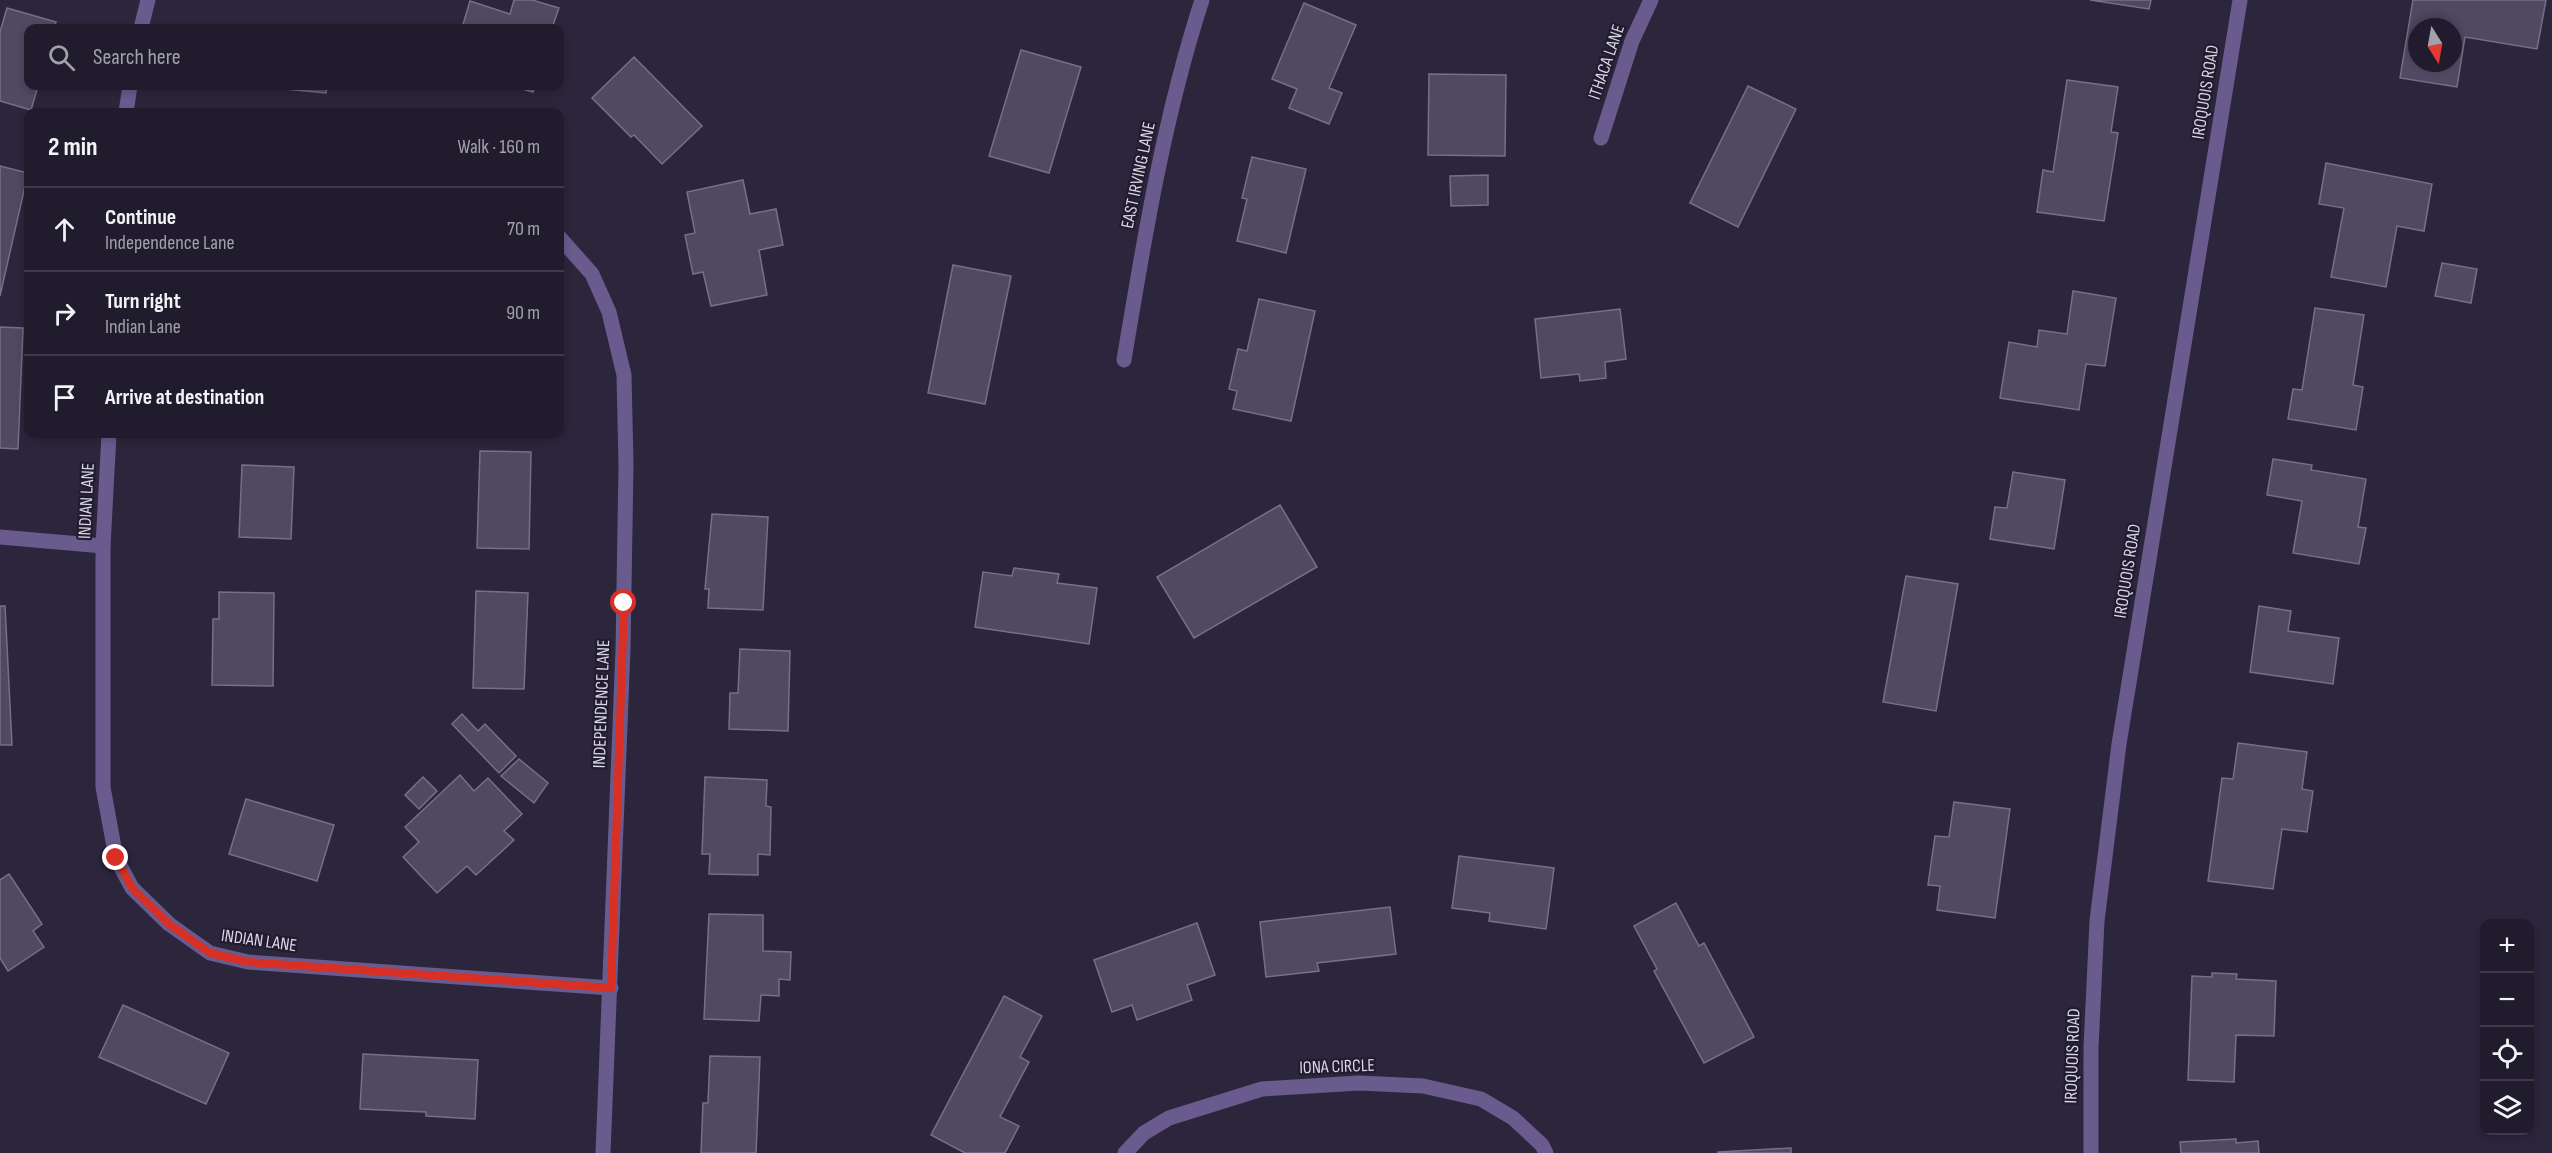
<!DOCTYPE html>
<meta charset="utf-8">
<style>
body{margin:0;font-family:"Sofia Sans Condensed",sans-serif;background:#2d2939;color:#f1f3f6}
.controls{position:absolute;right:18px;bottom:18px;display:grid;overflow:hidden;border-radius:12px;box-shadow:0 3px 9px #0003}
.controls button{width:54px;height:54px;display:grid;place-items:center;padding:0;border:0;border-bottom:2px solid #3e3a49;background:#211c2d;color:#f1f3f6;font:30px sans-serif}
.compass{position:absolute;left:2408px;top:18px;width:54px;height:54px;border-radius:50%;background:#211c2d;box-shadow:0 3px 9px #0003;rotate:169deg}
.stop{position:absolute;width:18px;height:18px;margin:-14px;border:4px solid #d93025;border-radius:50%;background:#fff}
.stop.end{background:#d93025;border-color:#fff;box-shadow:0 2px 6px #0008}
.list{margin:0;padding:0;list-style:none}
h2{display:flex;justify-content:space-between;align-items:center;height:78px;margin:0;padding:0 24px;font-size:26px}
h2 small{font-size:20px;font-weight:400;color:#a2a1aa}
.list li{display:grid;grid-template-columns:39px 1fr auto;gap:18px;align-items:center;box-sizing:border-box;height:84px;padding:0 24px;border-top:2px solid #3e3a49}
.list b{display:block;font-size:22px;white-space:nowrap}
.list p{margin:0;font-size:20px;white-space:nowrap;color:#a2a1aa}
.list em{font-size:20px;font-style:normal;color:#a2a1aa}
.icon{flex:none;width:33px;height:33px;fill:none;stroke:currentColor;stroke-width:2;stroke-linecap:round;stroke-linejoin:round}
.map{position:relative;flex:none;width:2552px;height:1153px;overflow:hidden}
.search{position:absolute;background:#211c2d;box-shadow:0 3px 9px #0003;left:24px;top:24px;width:540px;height:66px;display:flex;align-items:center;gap:15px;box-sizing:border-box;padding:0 21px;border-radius:12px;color:#a2a1aa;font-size:22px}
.panel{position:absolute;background:#211c2d;box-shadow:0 3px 9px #0003;left:24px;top:108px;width:540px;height:330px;border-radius:12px}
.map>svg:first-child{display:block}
.building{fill:#4f4961;stroke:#766f89;stroke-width:1.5;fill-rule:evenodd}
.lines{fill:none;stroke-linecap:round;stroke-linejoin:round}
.minor{stroke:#6a5b8f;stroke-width:15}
.route{stroke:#d93025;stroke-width:8}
.labels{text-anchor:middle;stroke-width:4.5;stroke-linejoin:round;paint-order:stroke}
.street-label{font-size:18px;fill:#dad7e5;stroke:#221c31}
</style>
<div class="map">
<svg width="2552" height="1153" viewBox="0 0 2552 1153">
<rect width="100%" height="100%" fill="#2c263c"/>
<g class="building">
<polygon points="514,0 532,0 559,8 552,28 462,28 470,1 510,14"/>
<polygon points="2090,0 2151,0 2149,9"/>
<path d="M2413,0h133l-9,49 -72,-12 -8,50 -57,-9zM2417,27h36v36h-36z"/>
<polygon points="1304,3 1356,25 1329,88 1342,93 1329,124 1289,108 1297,89 1272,79"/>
<polygon points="7,8 56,22 54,28 28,28 28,86 38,86 31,110 0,101 0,32"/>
<polygon points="1021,50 1081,67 1049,173 989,156"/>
<polygon points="634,57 702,126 662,164 634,135 631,137 592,98"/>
<polygon points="1429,74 1506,75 1505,156 1428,155"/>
<polygon points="2067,80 2118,87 2111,132 2118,133 2104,221 2037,212 2043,170 2053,172"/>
<polygon points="286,86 327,86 326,93 286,89"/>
<polygon points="512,86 535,86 533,92"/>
<polygon points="1748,86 1796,109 1738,227 1690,203"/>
<polygon points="1252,157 1306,169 1286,253 1237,241 1247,199 1242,198"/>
<polygon points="2326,163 2432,184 2424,231 2397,226 2386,287 2331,277 2344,208 2319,204"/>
<polygon points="0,166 28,173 0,296"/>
<polygon points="1488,175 1488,205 1451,206 1450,176"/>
<polygon points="743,180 750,214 776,209 783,245 759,250 767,295 711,306 703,272 693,274 685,235 695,233 687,192"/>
<polygon points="2442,263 2477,269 2471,303 2435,296"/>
<polygon points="953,265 1011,276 985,404 928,393"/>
<polygon points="2073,291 2116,298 2105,366 2086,364 2079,410 2000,398 2009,342 2037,347 2039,330 2067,334"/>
<polygon points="1259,299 1315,311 1291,421 1233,409 1237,391 1229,389 1238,349 1247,351"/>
<polygon points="2315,308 2364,315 2353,385 2363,387 2356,430 2288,419 2293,389 2302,390"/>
<polygon points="1620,309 1626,359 1605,362 1606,378 1580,381 1579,374 1541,378 1535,319"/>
<polygon points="560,313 563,313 562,335 560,335"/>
<polygon points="0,327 23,328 18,449 0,448"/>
<polygon points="480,451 531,452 529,549 477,548"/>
<polygon points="2273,459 2312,465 2311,470 2366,479 2358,527 2366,528 2359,564 2293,553 2302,501 2267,495"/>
<polygon points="242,465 294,467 291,539 239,537"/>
<polygon points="2013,472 2065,480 2054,549 1990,539 1995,507 2007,508"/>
<polygon points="1280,505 1317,567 1194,638 1157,577"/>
<polygon points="712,514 768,517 763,610 708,608 709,589 705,589"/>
<polygon points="1014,568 1059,574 1057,583 1097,588 1089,644 975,627 983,572 1012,576"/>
<polygon points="1906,576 1958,584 1936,711 1883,702"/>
<polygon points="476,591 528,593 524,689 473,688"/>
<polygon points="219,592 274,593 273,686 212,685 213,619 219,619"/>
<polygon points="0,606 5,606 12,745 0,745"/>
<polygon points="2259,606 2291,611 2288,631 2339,638 2333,684 2250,672"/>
<polygon points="740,649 790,651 788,731 729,729 730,693 738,693"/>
<polygon points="462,714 478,731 485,724 516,756 499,773 452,724"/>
<polygon points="2238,743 2307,752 2302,789 2313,791 2307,832 2282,829 2273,889 2208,881 2222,778 2233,779"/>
<polygon points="519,759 548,783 534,803 501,776"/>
<polygon points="460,775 474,791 488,778 522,814 504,831 514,840 476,875 467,866 437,893 403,857 419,842 405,827"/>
<polygon points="423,777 437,791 419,809 405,795"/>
<polygon points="705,777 767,780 766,806 771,807 770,855 758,854 758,875 709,874 710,854 702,854"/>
<polygon points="246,799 334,825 317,881 229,854"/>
<polygon points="1954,802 2010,809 1995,918 1937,910 1940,886 1928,885 1935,836 1949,837"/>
<polygon points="1459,856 1554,868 1546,929 1489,921 1490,913 1452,908"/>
<polygon points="9,874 42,924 33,931 44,947 8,971 0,958 0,880"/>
<polygon points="1676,903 1699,946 1704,943 1754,1037 1704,1063 1654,971 1657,969 1634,926"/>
<polygon points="1390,907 1396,954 1317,963 1319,971 1266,977 1260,922"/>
<polygon points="709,914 763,915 763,951 791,952 790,980 779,979 779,996 761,995 759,1021 704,1019"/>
<polygon points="1197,923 1215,975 1187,985 1192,1000 1137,1020 1132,1005 1112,1012 1094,960"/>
<polygon points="2212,973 2237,974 2236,979 2276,981 2274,1036 2236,1035 2234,1082 2188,1080 2192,976 2212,977"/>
<polygon points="1004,996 1042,1016 1020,1057 1029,1062 1000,1117 1019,1126 1005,1153 965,1153 931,1135"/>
<polygon points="123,1005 229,1053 206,1104 99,1057"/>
<polygon points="363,1054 478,1060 475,1119 426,1116 426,1112 360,1109"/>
<polygon points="710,1056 760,1057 756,1153 701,1153 703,1103 708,1103"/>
<polygon points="2236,1139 2236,1143 2258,1141 2259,1153 2181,1153 2180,1142"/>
<polygon points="1791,1148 1791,1153 1718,1153 1718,1152"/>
</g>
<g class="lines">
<g class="minor">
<polyline points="141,28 148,0"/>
<polyline points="126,112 130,86"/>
<polyline points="1601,138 1632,41 1651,0"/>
<polyline points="560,238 592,274 609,312 624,375 626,465 623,650 603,1153"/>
<path d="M1124,360c20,-121 40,-243 78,-360"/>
<polyline points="109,434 103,546 103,787 116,858 132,888 169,924 210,953 248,962 611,988"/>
<polyline points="0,537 103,546"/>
<polyline points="1125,1153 1144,1133 1169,1118 1262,1089 1359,1083 1423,1086 1481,1099 1513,1118 1542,1145 1546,1153"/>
<polyline points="2091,1153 2091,1048 2097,921 2119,744 2240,0"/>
</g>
</g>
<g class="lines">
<polyline class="route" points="116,858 132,888 169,924 210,953 248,962 611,988 624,603"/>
</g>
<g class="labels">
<g class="street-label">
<text transform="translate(1606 62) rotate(-71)" y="6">ITHACA LANE</text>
<text transform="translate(2205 92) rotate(-81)" y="6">IROQUOIS ROAD</text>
<text transform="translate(1138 175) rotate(-78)" y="6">EAST IRVING LANE</text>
<text transform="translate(86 501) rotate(-87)" y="6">INDIAN LANE</text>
<text transform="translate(2127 571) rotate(-81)" y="6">IROQUOIS ROAD</text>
<text transform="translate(601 704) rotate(-88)" y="6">INDEPENDENCE LANE</text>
<text transform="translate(259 940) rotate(8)" y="6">INDIAN LANE</text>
<text transform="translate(2072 1056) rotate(-88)" y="6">IROQUOIS ROAD</text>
<text transform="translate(1337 1066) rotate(-2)" y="6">IONA CIRCLE</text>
</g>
</g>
</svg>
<div class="controls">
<button>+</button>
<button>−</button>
<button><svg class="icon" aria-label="locate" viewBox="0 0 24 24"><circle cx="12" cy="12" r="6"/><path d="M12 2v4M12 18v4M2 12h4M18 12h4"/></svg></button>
<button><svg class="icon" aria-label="layers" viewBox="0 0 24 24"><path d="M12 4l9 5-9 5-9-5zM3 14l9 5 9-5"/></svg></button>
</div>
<svg class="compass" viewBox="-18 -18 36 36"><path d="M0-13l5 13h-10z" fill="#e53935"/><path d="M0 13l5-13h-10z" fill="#a2a1aa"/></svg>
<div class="stop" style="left:624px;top:603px"></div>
<div class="stop end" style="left:116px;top:858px"></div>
<div class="search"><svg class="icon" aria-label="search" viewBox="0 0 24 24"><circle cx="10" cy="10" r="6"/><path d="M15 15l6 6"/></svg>Search here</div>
<section class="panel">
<h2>2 min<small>Walk · 160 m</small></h2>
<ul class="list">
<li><svg class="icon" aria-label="ahead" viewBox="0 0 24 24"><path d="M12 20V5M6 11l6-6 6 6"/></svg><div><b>Continue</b><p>Independence Lane</p></div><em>70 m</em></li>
<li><svg class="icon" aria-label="right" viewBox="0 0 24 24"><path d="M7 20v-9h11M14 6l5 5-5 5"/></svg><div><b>Turn right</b><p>Indian Lane</p></div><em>90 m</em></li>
<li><svg class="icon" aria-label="arrive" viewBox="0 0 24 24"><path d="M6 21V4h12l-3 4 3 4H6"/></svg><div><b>Arrive at destination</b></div></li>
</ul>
</section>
</div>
